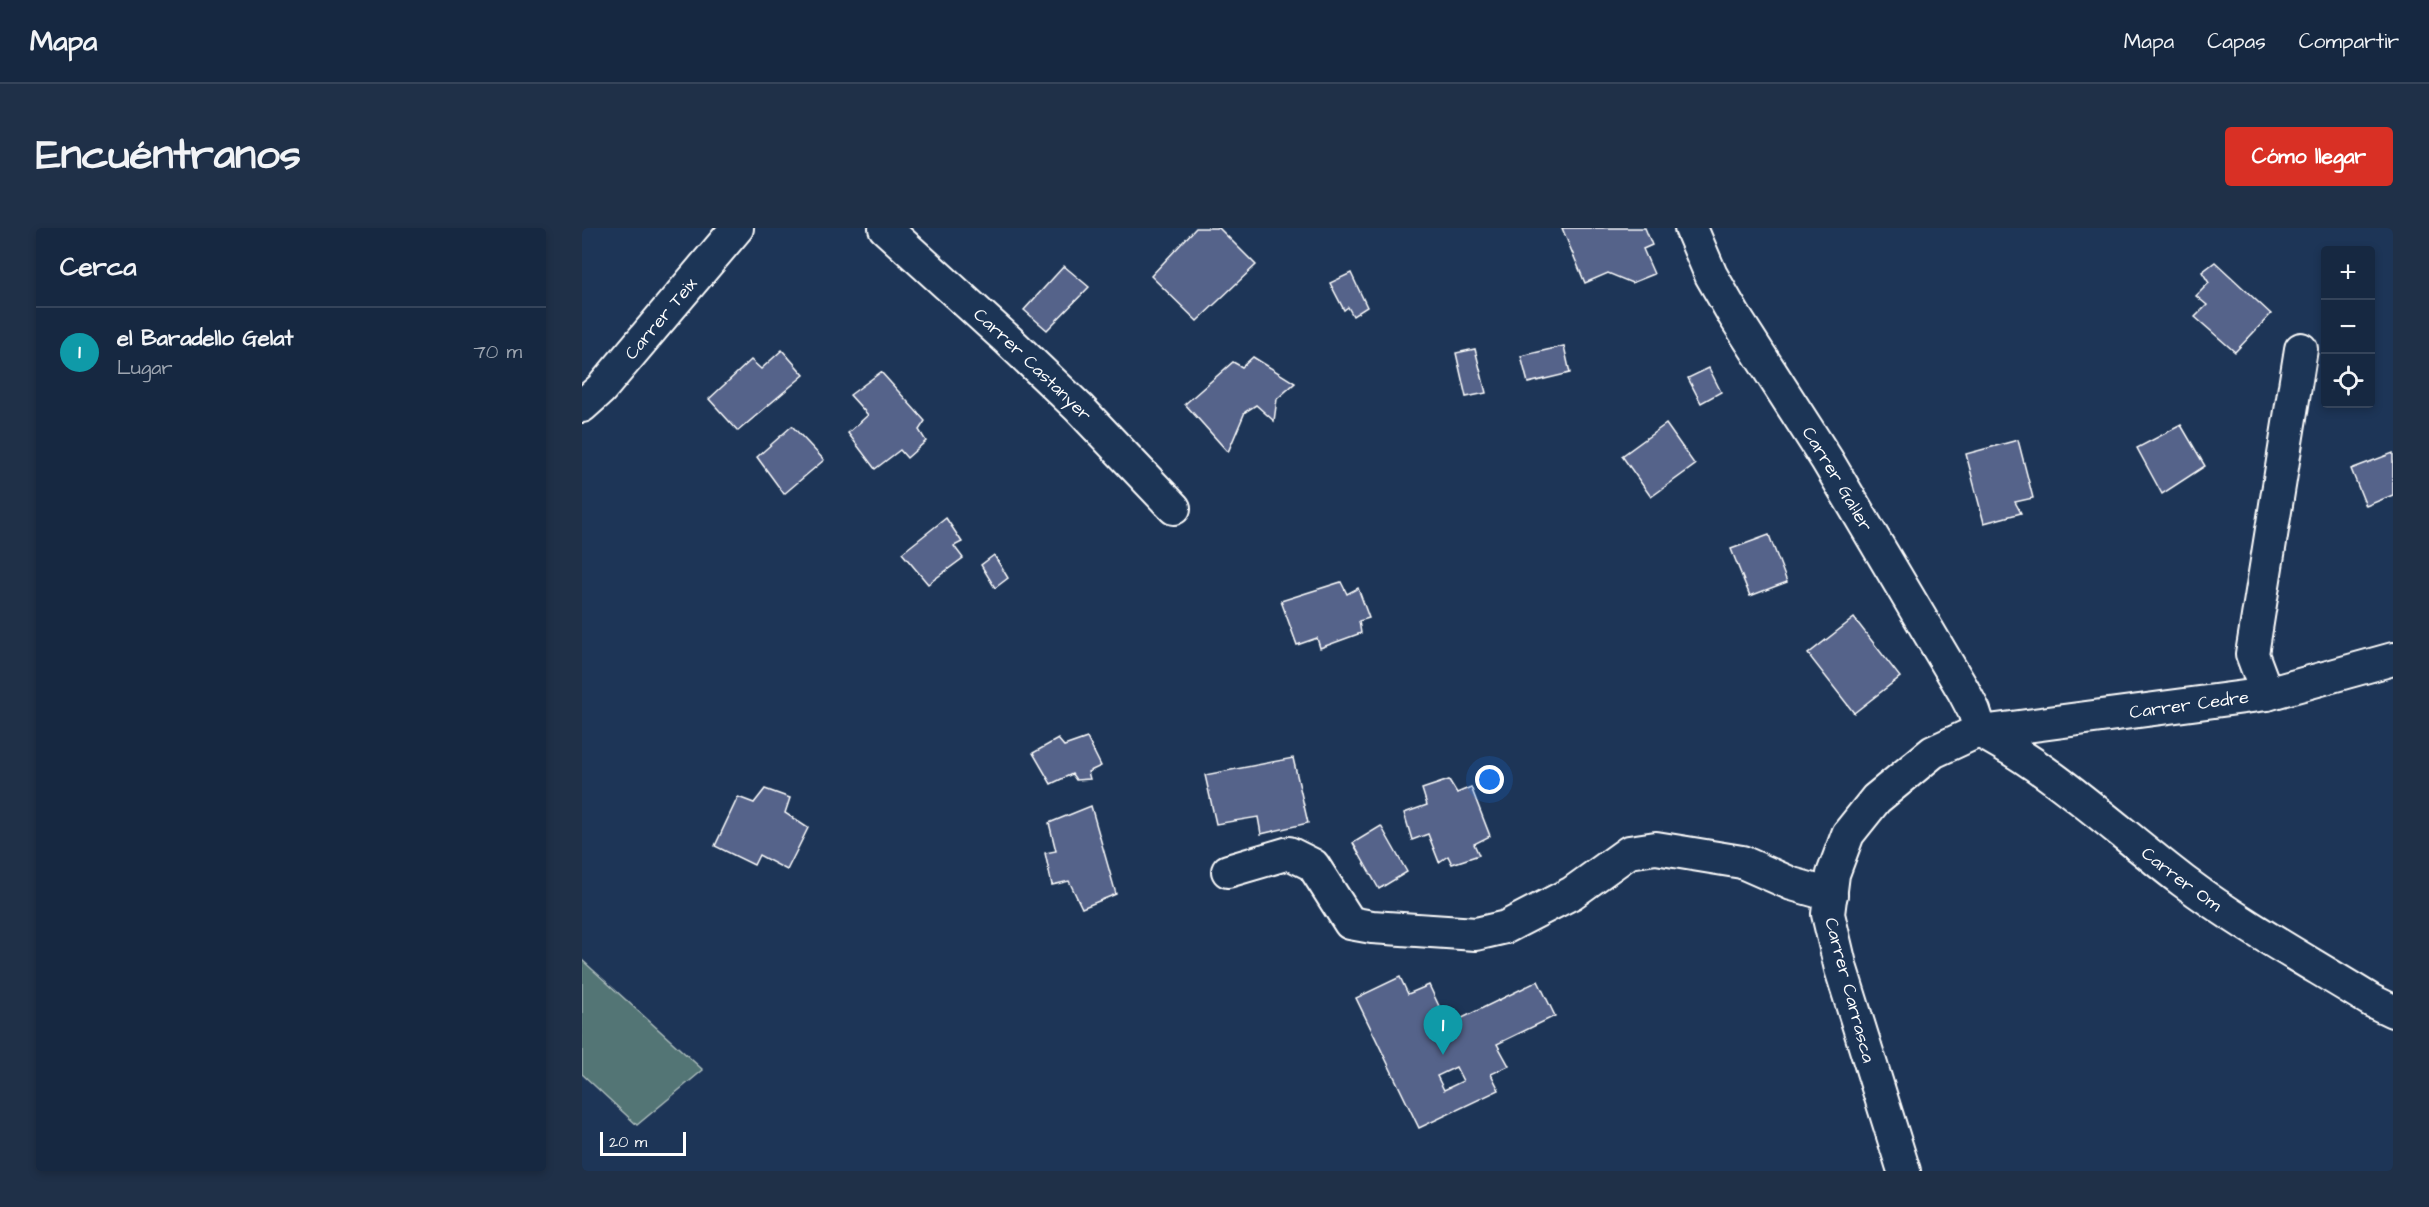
<!DOCTYPE html>
<html lang="es">
<meta charset="utf-8">
<style>
body{margin:0;font-family:"Architects Daughter",sans-serif;background:#1f3048;color:#f1f3f6}
.controls{position:absolute;right:18px;top:18px;display:grid;overflow:hidden;border-radius:6px;box-shadow:0 3px 9px #0003}
.controls button{width:54px;height:54px;display:grid;place-items:center;padding:0;border:0;border-bottom:2px solid #35445a;background:#162841;color:#f1f3f6;font:30px sans-serif}
.scale{position:absolute;left:18px;bottom:15px;width:86px;box-sizing:border-box;padding-left:6px;border:3px solid #fff;border-top:0;font-size:16px;line-height:21px;white-space:nowrap;color:#fff;-webkit-text-stroke:4px #1d3557;paint-order:stroke}
.you{position:absolute;left:908px;top:552px;width:21px;height:21px;margin:-15px;border:4px solid #fff;border-radius:50%;background:#1a73e8;box-shadow:0 0 0 9px #1a73e833}
.badge{display:grid;place-items:center;width:39px;height:39px;border-radius:50%;background:#d93025;color:#fff;font-size:20px;font-weight:700}
.pin{position:absolute;translate:-50% -50px;filter:drop-shadow(0 2px 3px #0008)}
.pin::after{content:'';position:absolute;top:32px;width:21px;height:18px;background:inherit;clip-path:polygon(0 0,100% 0,50% 100%)}
.list{margin:0;padding:0;list-style:none}
h2{display:flex;justify-content:space-between;align-items:center;height:78px;margin:0;padding:0 24px;font-size:26px}
h2 small{font-size:20px;font-weight:400;color:#9ea6b1}
.list li{display:grid;grid-template-columns:39px 1fr auto;gap:18px;align-items:center;box-sizing:border-box;height:90px;padding:0 24px;border-top:2px solid #35445a}
.list b{display:block;font-size:22px;white-space:nowrap}
.list p{margin:0;font-size:20px;white-space:nowrap;color:#9ea6b1}
.list em{font-size:20px;font-style:normal;color:#9ea6b1}
.icon{flex:none;width:33px;height:33px;fill:none;stroke:currentColor;stroke-width:2;stroke-linecap:round;stroke-linejoin:round}
.map{position:relative;flex:none;width:1811px;height:943px;overflow:hidden;border-radius:6px}
header{display:flex;align-items:center;gap:36px;box-sizing:border-box;height:84px;padding:0 30px;background:#162841;border-bottom:2px solid #35445a}
header strong{font-size:28px}
nav{display:flex;gap:33px;margin-inline-start:auto;font-size:21px}
.intro{display:flex;align-items:center;justify-content:space-between;box-sizing:border-box;height:144px;padding:0 36px}
h1{margin:0;font-size:42px}
.button{padding:15px 27px;border-radius:6px;background:#d93025;color:#fff;font-size:21px;font-weight:700}
main{display:flex;gap:36px;padding:0 36px}
aside{flex:1;background:#162841;border-radius:6px;box-shadow:0 3px 9px #0003}
.map>svg:first-child{display:block}
.green{fill:#537474;stroke:#a9baba;stroke-width:1.5}
.building{fill:#55638a;stroke:#fff;stroke-width:1.5;fill-rule:evenodd}
.lines{fill:none;stroke-linecap:round;stroke-linejoin:round}
.minor-casing{stroke:#fff;stroke-width:36}
.minor{stroke:#1d3557;stroke-width:32}
.labels{text-anchor:middle;stroke-width:6;stroke-linejoin:round;paint-order:stroke}
.street-label{font-size:18px;fill:#fff;stroke:#1d3557}
</style>
<header>
<strong>Mapa</strong>
<nav><a>Mapa</a><a>Capas</a><a>Compartir</a></nav>
</header>
<div class="intro"><h1>Encuéntranos</h1><a class="button">Cómo llegar</a></div>
<main>
<aside>
<h2>Cerca<small></small></h2>
<ul class="list">
<li><span class="badge" style="background:#0f9aa8">1</span><div><b>el Baradello Gelat</b><p>Lugar</p></div><em>70 m</em></li>
</ul>
</aside>
<div class="map">
<svg width="1811" height="943" viewBox="0 0 1811 943">
<rect width="100%" height="100%" fill="#1d3557"/>
<filter id="ink" filterUnits="userSpaceOnUse"><feTurbulence type="fractalNoise" baseFrequency=".0167" numOctaves="2"/><feDisplacementMap in="SourceGraphic" scale="12" xChannelSelector="R" yChannelSelector="G"/><feConvolveMatrix kernelMatrix="1 2 1 2 8 2 1 2 1" color-interpolation-filters="sRGB"/></filter>
<g filter="url(#ink)">
<polygon class="green" points="0,732 121,842 55,897 0,846"/>
<g class="building">
<polygon points="614,0 637,0 674,37 615,93 569,48"/>
<polygon points="980,0 1063,0 1070,17 1061,21 1072,46 1050,55 1026,45 1003,55"/>
<polygon points="1633,34 1689,86 1653,124 1613,89 1625,77 1614,68 1627,55 1620,44"/>
<polygon points="482,38 507,59 465,102 442,82"/>
<polygon points="769,45 785,79 771,88 766,79 762,82 748,55"/>
<polygon points="982,118 988,145 946,155 939,128"/>
<polygon points="893,121 904,165 884,169 874,125"/>
<polygon points="200,122 222,147 156,203 127,171 169,132 179,141"/>
<polygon points="671,129 713,155 695,171 692,193 674,177 663,184 646,224 603,176 651,134 660,139"/>
<polygon points="1127,140 1139,164 1119,175 1106,150"/>
<polygon points="299,144 343,193 337,202 344,213 325,230 318,222 293,241 266,205 286,187 268,167"/>
<polygon points="1084,196 1113,237 1069,269 1040,228"/>
<polygon points="1599,197 1623,238 1580,266 1555,220"/>
<polygon points="210,198 242,232 202,266 175,229"/>
<polygon points="1436,212 1451,270 1433,274 1439,285 1402,295 1384,226"/>
<polygon points="1811,225 1811,267 1784,278 1769,241"/>
<polygon points="364,290 380,314 372,318 381,330 346,356 320,325"/>
<polygon points="1187,307 1205,354 1168,368 1149,321"/>
<polygon points="412,327 426,350 413,360 399,337"/>
<polygon points="759,354 765,366 776,360 787,390 777,393 779,405 738,420 735,410 715,417 699,373"/>
<polygon points="1272,390 1318,449 1272,485 1226,426"/>
<polygon points="505,510 519,538 506,544 508,551 494,552 490,546 469,556 451,525 476,511 482,518"/>
<polygon points="711,530 726,595 679,606 676,589 634,596 623,547"/>
<polygon points="867,552 875,565 889,559 908,608 892,616 897,627 870,636 866,628 857,634 846,606 830,612 822,585 845,577 840,561"/>
<polygon points="183,561 208,570 203,585 226,600 205,642 177,627 172,637 133,618 156,569 172,575"/>
<polygon points="509,578 534,666 500,680 487,653 470,657 463,625 474,623 467,595"/>
<polygon points="799,598 825,644 797,661 771,615"/>
<path d="M818,749l8,17 21,-9 19,40 90,-44 17,35 -58,28 12,22 -18,8 8,16 -80,38 -63,-130zM874,839l7,14 -19,9 -7,-14z"/>
</g>
<g class="lines">
<g class="minor-casing">
<g id="minor">
<path id="s1" d="M303,0l123,112 71,68 95,100"/>
<path id="s2" d="M1109,0l20,47 23,40 93,145 136,230 11,21 7,21"/>
<path id="s3" d="M0,178l19,-17 136,-161"/>
<polyline points="1685,466 1670,426 1719,121"/>
<path id="s4" d="M1399,504c74,39 136,99 202,149 60,45 126,81 189,120l21,10"/>
<polyline points="646,643 707,625 731,637 768,695 790,699 894,706 924,699 990,665 1047,624 1074,620 1160,634 1210,656 1249,667"/>
<path id="s5" d="M1322,943l-63,-202 -13,-55 5,-40 15,-40 28,-35 57,-47 41,-19 293,-39 126,-35"/>
</g>
</g>
<use href="#minor" class="minor"/>
</g>
</g>
<g class="labels">
<g class="street-label">
<text dy="6" stroke="none"><textPath href="#s3" startOffset="118">Carrer Teix</textPath></text>
<text dy="6" stroke="none"><textPath href="#s1" startOffset="201">Carrer Castanyer</textPath></text>
<text dy="6" stroke="none"><textPath href="#s2" startOffset="291">Carrer Gal·ler</textPath></text>
<text dy="6" stroke="none"><textPath href="#s5" startOffset="732">Carrer Cedre</textPath></text>
<text dy="6" stroke="none"><textPath href="#s4" startOffset="249">Carrer Om</textPath></text>
<text transform="translate(1268 762) rotate(75)" y="6">Carrer Carrasca</text>
</g>
</g>
</svg>
<div class="controls">
<button>+</button>
<button>−</button>
<button><svg class="icon" aria-label="locate" viewBox="0 0 24 24"><circle cx="12" cy="12" r="6"/><path d="M12 2v4M12 18v4M2 12h4M18 12h4"/></svg></button>
</div>
<div class="scale">20 m</div>
<div class="you"></div>
<div class="pin badge" style="left:861px;top:827px;background:#0f9aa8">1</div>
</div>
</main>
